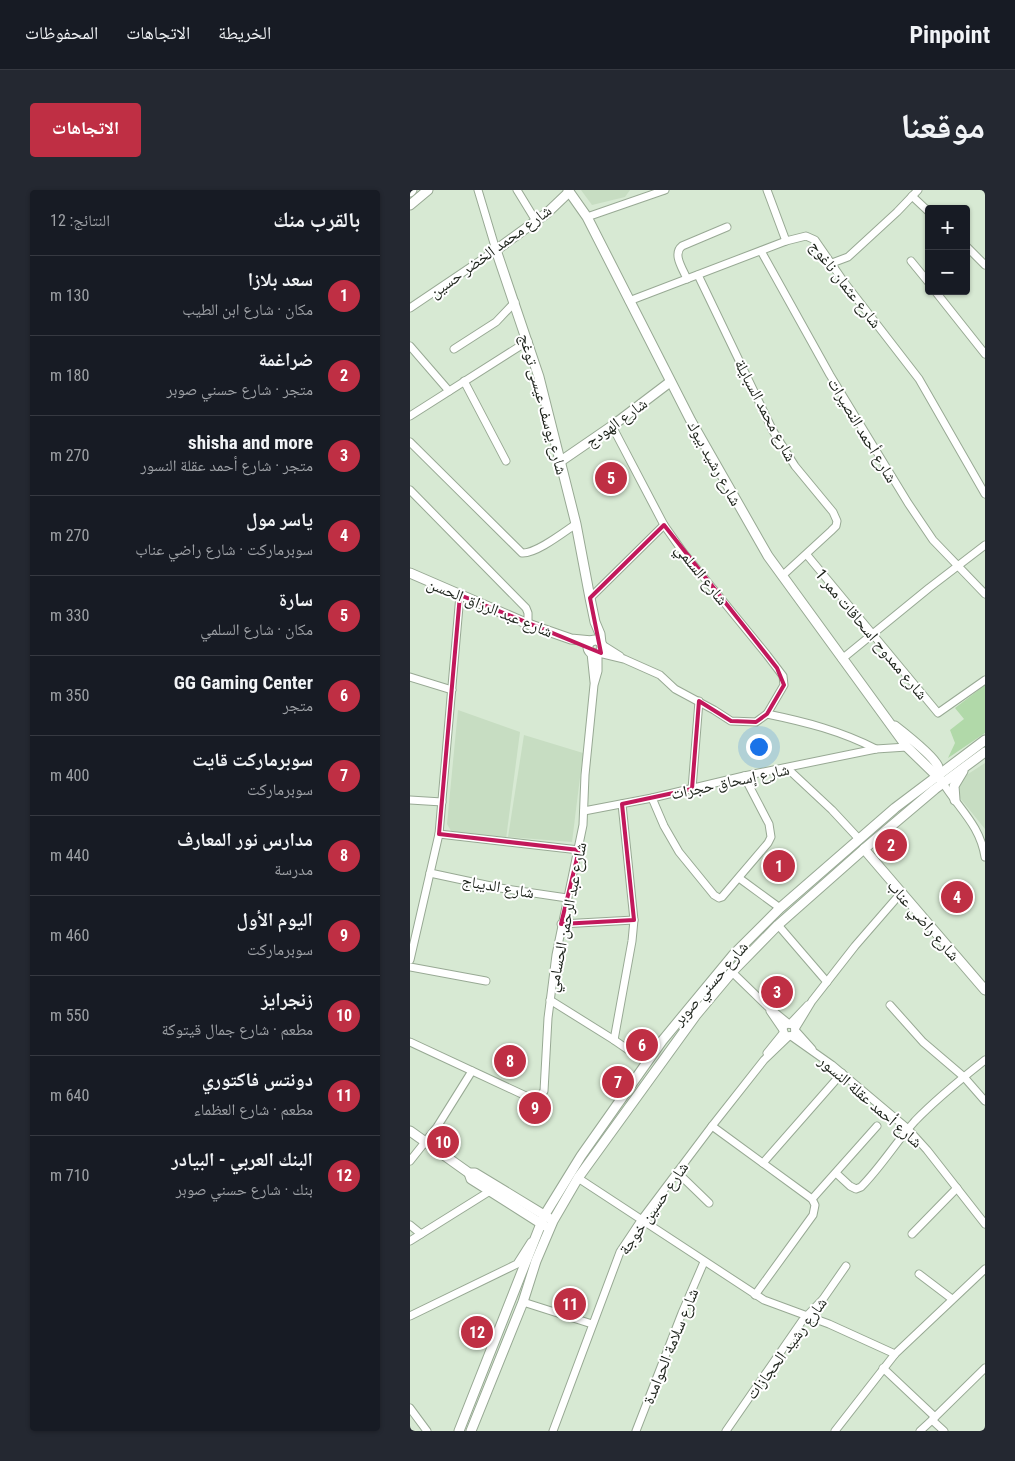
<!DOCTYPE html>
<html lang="ar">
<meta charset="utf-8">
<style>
body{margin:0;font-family:"Roboto Condensed","Noto Naskh Arabic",sans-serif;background:#242831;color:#f1f3f6;direction:rtl}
.controls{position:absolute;right:15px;top:15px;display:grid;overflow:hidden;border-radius:5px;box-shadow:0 1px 4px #0004}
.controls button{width:45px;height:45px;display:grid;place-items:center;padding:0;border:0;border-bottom:1px solid #363941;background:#171b24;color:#f1f3f6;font:25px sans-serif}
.you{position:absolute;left:348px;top:556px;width:18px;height:18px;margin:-12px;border:4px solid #fff;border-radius:50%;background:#1a73e8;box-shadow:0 0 0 8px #1a73e833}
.badge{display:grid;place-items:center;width:32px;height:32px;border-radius:50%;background:#bf2f44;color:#fff;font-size:16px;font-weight:700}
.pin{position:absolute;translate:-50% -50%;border:2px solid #fff;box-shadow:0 1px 5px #0006}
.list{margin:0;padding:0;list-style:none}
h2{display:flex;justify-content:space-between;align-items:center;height:65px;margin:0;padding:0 20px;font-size:21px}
h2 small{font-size:16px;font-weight:400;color:#9ea1a6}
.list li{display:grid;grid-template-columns:32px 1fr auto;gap:15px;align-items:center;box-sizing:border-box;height:80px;padding:0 20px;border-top:1px solid #363941}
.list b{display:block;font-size:19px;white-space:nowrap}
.list p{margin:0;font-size:16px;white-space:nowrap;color:#9ea1a6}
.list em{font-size:16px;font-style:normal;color:#9ea1a6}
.map{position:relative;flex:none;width:575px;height:1241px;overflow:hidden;direction:ltr;border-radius:5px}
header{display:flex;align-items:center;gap:30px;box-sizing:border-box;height:70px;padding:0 25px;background:#171b24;border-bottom:1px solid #363941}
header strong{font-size:24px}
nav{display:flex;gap:28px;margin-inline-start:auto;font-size:18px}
.intro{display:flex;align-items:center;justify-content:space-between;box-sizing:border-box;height:120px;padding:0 30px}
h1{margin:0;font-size:35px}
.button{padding:12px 22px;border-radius:5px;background:#bf2f44;color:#fff;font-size:18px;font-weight:700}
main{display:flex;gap:30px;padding:0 30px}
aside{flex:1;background:#171b24;border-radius:5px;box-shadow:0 1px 4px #0004}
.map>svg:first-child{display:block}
.built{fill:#c7ddc2}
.green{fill:#b1d9a9}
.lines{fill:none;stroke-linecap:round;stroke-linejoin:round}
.street-casing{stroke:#98a994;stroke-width:9}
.secondary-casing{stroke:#98a994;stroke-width:11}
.street{stroke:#fff;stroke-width:7}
.secondary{stroke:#fff;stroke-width:9}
.marked{fill:none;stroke:#c2185b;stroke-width:4;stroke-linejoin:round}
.labels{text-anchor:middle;stroke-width:4;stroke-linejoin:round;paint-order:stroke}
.street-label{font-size:16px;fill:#20261e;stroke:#fff}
</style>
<header>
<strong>Pinpoint</strong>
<nav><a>الخريطة</a><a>الاتجاهات</a><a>المحفوظات</a></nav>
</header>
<div class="intro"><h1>موقعنا</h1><a class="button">الاتجاهات</a></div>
<main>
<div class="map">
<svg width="575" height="1241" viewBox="0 0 575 1241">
<rect width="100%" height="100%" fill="#d7e9d3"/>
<g class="built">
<polygon points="171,0 220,0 215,7 182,15"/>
<polygon points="48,520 110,542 96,649 41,641 37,634"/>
<polygon points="114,545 173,563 162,652 98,647"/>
<polygon points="575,573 575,639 550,608 547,599 555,586"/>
</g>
<polygon class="green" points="575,495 575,543 538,568 545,553 540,540 554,529 545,518"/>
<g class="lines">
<g class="street-casing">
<g id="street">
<polyline points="107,0 126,31"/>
<polyline points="357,0 376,51"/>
<polyline points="502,6 519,22"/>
<polyline points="177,27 255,0"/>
<polyline points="556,56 575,75"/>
<polyline points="351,61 420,185 498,313 523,350 575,404"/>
<polyline points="501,71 519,93"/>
<polyline points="422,73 438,67 487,22 508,0"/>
<polyline points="288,85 363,241 385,276 423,322 427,331 426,336 421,341 372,386"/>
<path d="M277,89c-4,-10 -15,-25 -5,-33l45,-19"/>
<polyline points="525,101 575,164"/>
<polyline points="219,111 376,51 396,46 405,50 434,92 509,189 575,304"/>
<polyline points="0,118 86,60 68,0"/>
<polyline points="0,156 39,201"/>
<polyline points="44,159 86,132 105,112"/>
<polyline points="54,191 96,271"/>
<polyline points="0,226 118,151"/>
<polyline points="202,236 254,335 273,362 357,465 373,486 374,495 357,524"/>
<path d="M0,252l112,111c14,1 42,-21 54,-29"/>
<polyline points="0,300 116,418 118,423 118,434"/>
<polyline points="397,365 528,523 575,490"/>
<polyline points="180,408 254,335"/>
<polyline points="191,454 210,466"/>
<polyline points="181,463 184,492"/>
<path d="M189,463l25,6 36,16 15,14 39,21 17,11 25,1 11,-8c39,8 74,17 109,35"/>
<polyline points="432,469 519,398 575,355"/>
<polyline points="0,487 42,500"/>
<polyline points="377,578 422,620 449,649"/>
<path d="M533,593c16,26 37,42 42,74"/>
<polyline points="282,599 289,511"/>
<polyline points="242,608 254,636 269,662 304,705 309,708 312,707 358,653 361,647 359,634 334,586"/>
<polyline points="0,610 32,612"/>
<polyline points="174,621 242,608 334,586 466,559 497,557"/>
<polyline points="29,644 169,660"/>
<polyline points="20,683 90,698 157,708"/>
<polyline points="329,688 370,718"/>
<polyline points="151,734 224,730"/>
<polyline points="368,735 417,792"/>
<polyline points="0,770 29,644 50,405"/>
<polyline points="0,777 76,791"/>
<polyline points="322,782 357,816 379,834"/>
<polyline points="140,810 204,850 236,872"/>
<polyline points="480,815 513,852 554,887 575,911"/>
<polyline points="360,821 373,840"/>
<polyline points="380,834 398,815"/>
<circle cx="379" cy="840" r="6"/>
<polyline points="385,839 402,811 445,756 491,703"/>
<polyline points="385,840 402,859"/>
<polyline points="381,846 422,875 498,939 517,960 575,1034"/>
<polyline points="204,850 222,751 224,730 212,614"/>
<polyline points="0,852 116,906 129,907 134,901 138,828 146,765 173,635 175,585 184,495 188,481 188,464"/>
<polyline points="357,863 374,842"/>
<polyline points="302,936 402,1009 405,1015 403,1025 345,1105"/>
<polyline points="0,971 27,937 62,881"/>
<polyline points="353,973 432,883"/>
<polyline points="267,982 299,1013"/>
<path d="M426,983l14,13 6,3 5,-2c20,-20 35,-45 54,-66 21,-22 46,-42 70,-61"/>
<polyline points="168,988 354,1110 419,1134 485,1164"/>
<polyline points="402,1009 467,936"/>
<polyline points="0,1035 11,1044"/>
<polyline points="502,1044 547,998"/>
<polyline points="0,1051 80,1001"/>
<polyline points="509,1084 542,1109"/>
<polyline points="113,1112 182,1134"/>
<polyline points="0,1126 107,1074 121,1052"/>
<polyline points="473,1178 525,1227"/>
<polyline points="0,1218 17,1241"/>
<polyline points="143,1241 210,1062 232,1029 302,936 354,870 379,846"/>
<polyline points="226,1241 272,1123 294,1072"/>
<polyline points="316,1241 392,1131 413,1109 436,1076"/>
<polyline points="425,1241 485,1164 575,1079"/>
<polyline points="510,1241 522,1230"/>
<polyline points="534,1241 522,1230 575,1178"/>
</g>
</g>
<g class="secondary-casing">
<g id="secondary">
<polyline points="158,0 177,27 281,231 358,366 497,557 530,589"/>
<polyline points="0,2 2,0"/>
<polyline points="159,2 137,23 86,60 129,187 166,334 180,408 185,432 190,444 191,453"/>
<polyline points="0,15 18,0"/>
<polyline points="151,271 202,236 260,192"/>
<polyline points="0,383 118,434 161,449 182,451"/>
<circle cx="185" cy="457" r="7"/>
<path d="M485,536c9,7 41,32 43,41 0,2 -1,6 -1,8"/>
<polyline points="545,610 544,596 553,581"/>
<polyline points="454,659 575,800"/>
<polyline points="0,941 59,983 65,983 139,1028"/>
<polyline points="59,983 61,989 135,1036"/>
<polyline points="49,1241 134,1026 171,966 252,851 323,765 370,718 485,618 575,550"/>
<polyline points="61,1241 113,1112 126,1071 143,1031 168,988 286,825 322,782 368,735 454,659 525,599 575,562"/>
</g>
</g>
<use href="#street" class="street"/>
<use href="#secondary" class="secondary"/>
</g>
<path class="marked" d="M254,335l113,143 7,17 -17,29 -11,8 -25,-1 -32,-20 -7,88 -70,15 12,116 -73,4 18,-74 -140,-16 21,-239 141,58 -11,-55z"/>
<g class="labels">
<g class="street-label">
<text transform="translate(80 61) rotate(-36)" y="6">شارع محمد الخضر حسين</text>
<text transform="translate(436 94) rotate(52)" y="6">شارع عثمان ناغوج</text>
<text transform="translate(134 214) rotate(75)" y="6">شارع يوسف عيسى توغج</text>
<text transform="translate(356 220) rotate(62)" y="6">شارع محمد السبايلة</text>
<text transform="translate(206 232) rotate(-36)" y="6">شارع الهودج</text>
<text transform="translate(453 240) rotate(59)" y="6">شارع أحمد النصيرات</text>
<text transform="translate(305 273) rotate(61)" y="6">شارع رشيد بيوك</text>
<text transform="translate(292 384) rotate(51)" y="6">شارع السلمي</text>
<text transform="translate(80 417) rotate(22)" y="6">شارع عبد الرزاق الحسن</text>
<text transform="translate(462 444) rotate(50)" y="6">شارع ممدوح اسحاقات ممر 1</text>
<text transform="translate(320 591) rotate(-12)" y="6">شارع إسحاق حجرات</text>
<text transform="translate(88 696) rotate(10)" y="6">شارع الديباج</text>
<text transform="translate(156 727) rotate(-79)" y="6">شارع عبد الرحمن الحسامي</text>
<text transform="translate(514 730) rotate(49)" y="6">شارع راضي عناب</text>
<text transform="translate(300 793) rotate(-49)" y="6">شارع حسني صوبر</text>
<text transform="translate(461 911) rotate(41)" y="6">شارع أحمد عقلة النسور</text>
<text transform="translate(243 1018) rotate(-55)" y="6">شارع حسين خوجة</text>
<text transform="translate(260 1156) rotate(-68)" y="6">شارع سلامة الحوامدة</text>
<text transform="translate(376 1158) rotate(-53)" y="6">شارع رشيد الحجازات</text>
</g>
</g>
</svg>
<div class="controls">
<button>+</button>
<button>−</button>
</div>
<div class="you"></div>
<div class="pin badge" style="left:369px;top:676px">1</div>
<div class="pin badge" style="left:481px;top:655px">2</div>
<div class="pin badge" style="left:367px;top:802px">3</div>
<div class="pin badge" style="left:547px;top:707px">4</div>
<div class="pin badge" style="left:201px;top:288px">5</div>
<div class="pin badge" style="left:232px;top:855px">6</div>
<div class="pin badge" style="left:208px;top:892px">7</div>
<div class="pin badge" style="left:100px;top:871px">8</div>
<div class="pin badge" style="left:125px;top:918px">9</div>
<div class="pin badge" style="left:33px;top:952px">10</div>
<div class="pin badge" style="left:160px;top:1114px">11</div>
<div class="pin badge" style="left:67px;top:1142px">12</div>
</div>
<aside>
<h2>بالقرب منك<small>النتائج: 12</small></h2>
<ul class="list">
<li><span class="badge">1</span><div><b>سعد بلازا</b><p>مكان · شارع ابن الطيب</p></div><em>130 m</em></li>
<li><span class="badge">2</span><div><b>ضراغمة</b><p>متجر · شارع حسني صوبر</p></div><em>180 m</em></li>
<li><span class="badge">3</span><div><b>shisha and more</b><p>متجر · شارع أحمد عقلة النسور</p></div><em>270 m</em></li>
<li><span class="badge">4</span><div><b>ياسر مول</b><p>سوبرماركت · شارع راضي عناب</p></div><em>270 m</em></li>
<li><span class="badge">5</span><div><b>سارة</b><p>مكان · شارع السلمي</p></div><em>330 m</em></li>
<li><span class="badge">6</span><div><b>GG Gaming Center</b><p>متجر</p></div><em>350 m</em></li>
<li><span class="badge">7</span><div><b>سوبرماركت قايت</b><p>سوبرماركت</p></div><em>400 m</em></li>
<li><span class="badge">8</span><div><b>مدارس نور المعارف</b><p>مدرسة</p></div><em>440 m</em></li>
<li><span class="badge">9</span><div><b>اليوم الأول</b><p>سوبرماركت</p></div><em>460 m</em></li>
<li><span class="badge">10</span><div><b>زنجرايز</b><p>مطعم · شارع جمال قيتوكة</p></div><em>550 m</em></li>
<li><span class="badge">11</span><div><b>دونتس فاكتوري</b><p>مطعم · شارع العظماء</p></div><em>640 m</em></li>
<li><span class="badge">12</span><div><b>البنك العربي - البيادر</b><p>بنك · شارع حسني صوبر</p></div><em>710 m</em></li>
</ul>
</aside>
</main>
